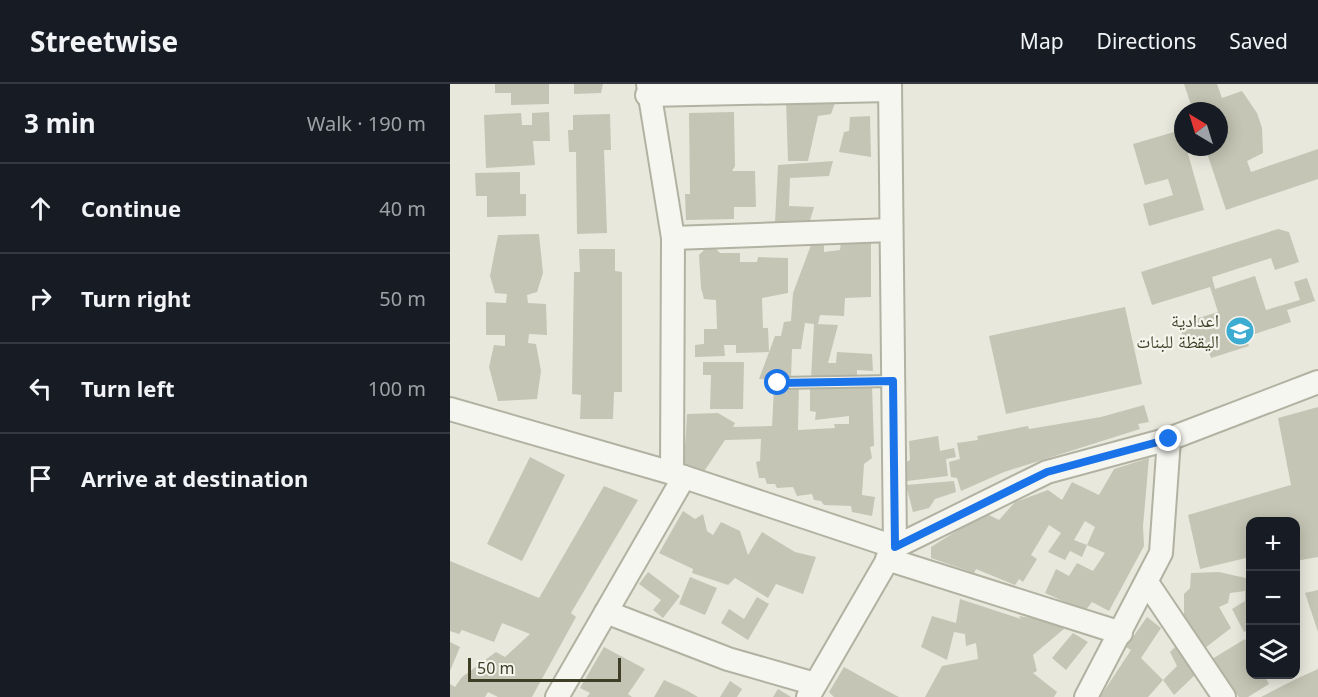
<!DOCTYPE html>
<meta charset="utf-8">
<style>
body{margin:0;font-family:"Noto Sans","Noto Naskh Arabic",sans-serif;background:#20242c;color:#f1f3f6}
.controls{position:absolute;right:18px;bottom:18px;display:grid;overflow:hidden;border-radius:12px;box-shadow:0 3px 15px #0003}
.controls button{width:54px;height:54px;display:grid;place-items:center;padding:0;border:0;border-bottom:2px solid #363941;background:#171b24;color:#f1f3f6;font:30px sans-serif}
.compass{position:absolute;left:724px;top:18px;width:54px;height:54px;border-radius:50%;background:#171b24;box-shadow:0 3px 15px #0003;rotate:322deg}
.scale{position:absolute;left:18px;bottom:15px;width:153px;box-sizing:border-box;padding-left:6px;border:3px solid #3e3f26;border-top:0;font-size:16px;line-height:21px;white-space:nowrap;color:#3e3f26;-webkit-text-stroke:4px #f5f5ed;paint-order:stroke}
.stop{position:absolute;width:18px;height:18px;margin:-14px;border:4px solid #1a73e8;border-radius:50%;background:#fff}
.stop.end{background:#1a73e8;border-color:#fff;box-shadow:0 2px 6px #0008}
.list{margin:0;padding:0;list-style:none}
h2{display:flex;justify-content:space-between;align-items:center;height:78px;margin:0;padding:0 24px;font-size:26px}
h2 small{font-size:20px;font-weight:400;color:#9ea1a6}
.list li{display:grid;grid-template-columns:39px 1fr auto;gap:18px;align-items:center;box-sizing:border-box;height:90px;padding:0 24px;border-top:2px solid #363941}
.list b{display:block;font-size:22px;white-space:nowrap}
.list em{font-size:20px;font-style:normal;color:#9ea1a6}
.icon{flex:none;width:33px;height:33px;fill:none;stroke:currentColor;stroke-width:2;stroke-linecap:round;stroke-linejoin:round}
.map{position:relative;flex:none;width:868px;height:613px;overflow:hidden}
header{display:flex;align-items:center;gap:36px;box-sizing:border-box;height:84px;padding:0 30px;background:#171b24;border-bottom:2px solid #363941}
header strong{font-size:28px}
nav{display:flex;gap:33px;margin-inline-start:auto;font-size:21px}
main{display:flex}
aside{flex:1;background:#171b24}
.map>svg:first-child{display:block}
.building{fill:#c4c5b4}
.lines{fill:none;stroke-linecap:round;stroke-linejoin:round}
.service-casing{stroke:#b2b2a2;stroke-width:14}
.minor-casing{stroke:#b2b2a2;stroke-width:26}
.service{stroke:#f6f6f0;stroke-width:10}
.minor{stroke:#f6f6f0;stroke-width:22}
.route{stroke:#1a73e8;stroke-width:8}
.labels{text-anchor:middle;stroke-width:4.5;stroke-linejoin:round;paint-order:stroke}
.poi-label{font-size:18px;fill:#3e3f26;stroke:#f5f5ed;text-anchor:end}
</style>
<header>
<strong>Streetwise</strong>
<nav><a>Map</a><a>Directions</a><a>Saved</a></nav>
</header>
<main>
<aside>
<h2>3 min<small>Walk · 190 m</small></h2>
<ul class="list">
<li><svg class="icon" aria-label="ahead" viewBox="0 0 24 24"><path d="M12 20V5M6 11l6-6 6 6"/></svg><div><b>Continue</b></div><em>40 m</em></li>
<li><svg class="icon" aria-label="right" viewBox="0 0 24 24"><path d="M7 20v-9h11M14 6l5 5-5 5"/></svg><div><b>Turn right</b></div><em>50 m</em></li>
<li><svg class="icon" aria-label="left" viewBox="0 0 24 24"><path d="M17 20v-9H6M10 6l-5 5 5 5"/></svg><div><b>Turn left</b></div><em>100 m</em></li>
<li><svg class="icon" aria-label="arrive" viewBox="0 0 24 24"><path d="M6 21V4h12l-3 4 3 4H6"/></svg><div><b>Arrive at destination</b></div></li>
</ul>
</aside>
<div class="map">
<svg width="868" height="613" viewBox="0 0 868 613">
<rect width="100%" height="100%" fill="#e8e8dd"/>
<g class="building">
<polygon points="45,0 99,0 99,20 61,21 61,9 45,9"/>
<polygon points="124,0 153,0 151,9 124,10"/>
<polygon points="734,0 767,0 772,14 792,7 807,29 812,44 813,69 797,77 801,88 868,65 868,95 776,126 755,63 769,63 769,27 743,27"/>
<polygon points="336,16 386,16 381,30 368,32 358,77 338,77"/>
<polygon points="99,28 100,57 83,57 85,81 36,84 34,31 71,29 72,41 82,41 82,29"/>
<polygon points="284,28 285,82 282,87 305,87 306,123 284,123 284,135 236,136 235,110 240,110 239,29"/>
<polygon points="160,30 161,66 154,66 157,149 127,150 126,68 119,68 118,46 123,46 123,31"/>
<polygon points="420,32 421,73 389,68 394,48 399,47 400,33"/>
<polygon points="731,46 733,63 736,63 754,126 699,142 693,120 723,111 718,95 695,101 683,60"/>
<polygon points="383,77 379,92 340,94 339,122 364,123 359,140 325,139 328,81"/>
<polygon points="70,88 70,110 76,110 76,132 37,133 37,112 26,112 25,89"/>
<polygon points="828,145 839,148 849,178 825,186 821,174 762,193 765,205 805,192 816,226 850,216 844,198 857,194 865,217 837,226 841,238 796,253 799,262 761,274 756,259 737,265 729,240 768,228 760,203 702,221 691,188"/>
<polygon points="89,150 93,189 87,208 77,211 78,219 96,220 97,251 79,250 78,259 86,260 91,287 87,315 48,317 39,283 44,261 55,262 55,251 36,251 36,218 56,219 57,210 45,209 40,192 48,151"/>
<polygon points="421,157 421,213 395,214 394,232 370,231 368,240 388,241 378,279 386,279 387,268 422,270 423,287 407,286 407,295 361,294 364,240 355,239 351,265 342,265 341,296 309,295 325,252 331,252 334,238 341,237 343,209 361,161 374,161 374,168 390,166 391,158"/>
<polygon points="265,164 270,169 290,169 290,178 307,178 308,173 338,174 338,209 312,214 313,244 318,244 319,268 286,269 286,261 274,261 275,272 245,273 245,261 254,260 254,245 267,245 266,216 254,215 251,204 249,171 255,165"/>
<polygon points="129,165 165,165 165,187 172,188 172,308 164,308 163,335 130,335 131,311 122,310 124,188 130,188"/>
<polygon points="675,223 692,300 556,330 539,252"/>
<polygon points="253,278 294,278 293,325 260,325 261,291 253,291"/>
<polygon points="422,301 424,362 420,363 422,374 414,380 412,411 425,413 422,432 402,428 401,422 374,421 371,417 364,416 362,410 347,412 343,403 327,404 325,400 317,400 315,394 309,394 306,378 310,377 311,355 275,356 253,389 234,381 237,330 268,329 285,339 283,343 322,342 324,304 349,302 348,346 385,344 384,340 399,340 399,332 365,336 366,328 360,327 360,304"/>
<polygon points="694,321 699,338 688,340 690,345 554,388 511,407 507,394 501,393 499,378 510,375 507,359 528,356 527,352 578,342 579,345 651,333"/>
<polygon points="868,323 868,473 846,477 846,438 800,438 800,473 750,485 738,431 841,401 828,334"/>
<polygon points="488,352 490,367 504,364 506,373 496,375 498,392 457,397 455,379 460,376 459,357"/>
<polygon points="80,373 115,391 72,477 37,460"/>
<polygon points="699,374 693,442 694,462 659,527 642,518 635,527 595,509 606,485 619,492 627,479 643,487 655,469 637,461 645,443 635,437 624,456 637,461 632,473 620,467 615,476 598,468 611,449 599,441 581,471 587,475 573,498 569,495 565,501 526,485 524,489 481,474 481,463 535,429 549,436 565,418 598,406 612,416 622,398 649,411 664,385"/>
<polygon points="504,397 506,408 485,415 479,424 463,428 456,401"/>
<polygon points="154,402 188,416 121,529 126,533 82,613 48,613 38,608 35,613 0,613 0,600 5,603 12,593 46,568 55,573 80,550 52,539 44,558 12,546 9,550 0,547 0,477 89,514"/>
<polygon points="233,427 245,435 253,430 257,447 263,451 271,438 290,447 298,471 312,448 345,468 366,473 353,510 326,500 318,514 285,494 278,501 242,489 243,485 209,469"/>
<polygon points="198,488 230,512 213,534 203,526 211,516 189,500"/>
<polygon points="769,488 800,495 800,545 794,548 782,525 795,517 795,507 780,509 778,519 769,523 781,544 755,564 734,539 734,510 740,504 741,489"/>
<polygon points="240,493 267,504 255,531 229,520"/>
<polygon points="868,506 868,548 855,509"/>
<polygon points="307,513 319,520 298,556 271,539 279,525 294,535"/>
<polygon points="510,515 571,535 569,532 603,538 615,544 583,571 587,587 583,589 607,608 604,613 475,613 492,582 528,575 526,559 516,562 515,550 504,548 497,576 471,563 482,532 506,539"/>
<polygon points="697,533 711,544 691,574 713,596 698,613 650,613 681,566 676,563"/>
<polygon points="623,549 638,558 616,586 602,574"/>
<polygon points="795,555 800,565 800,590 814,591 819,600 798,613 789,613 778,601 762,575"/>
<polygon points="0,558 10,563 0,587"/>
<polygon points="728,560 745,591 724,611 713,596 727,582 720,568"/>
<polygon points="154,563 195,585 178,610 182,613 137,613 140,609 130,604"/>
<polygon points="394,583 430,603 449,613 384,613 379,608"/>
<polygon points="868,585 868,613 811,613 846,595"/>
<polygon points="214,596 236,606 248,613 204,613"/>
<polygon points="280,597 292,605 287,613 270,613"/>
<polygon points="328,605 341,613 323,613"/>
</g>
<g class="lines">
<g class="service-casing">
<polyline id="service" points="328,299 443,297"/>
</g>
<g class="minor-casing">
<g id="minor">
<polyline points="198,0 223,154 222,389"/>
<polyline points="197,11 440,6"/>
<polyline points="223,154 441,146"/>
<polyline points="0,325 222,389 445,463 597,388 719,355 868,298"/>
<polyline points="437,475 671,549"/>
<polyline points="698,500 774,613"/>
<polyline points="156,528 278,575 365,600"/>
<polyline points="107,613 234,393"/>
<polyline points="358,613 445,463 440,0"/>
<polyline points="636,613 711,469 719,355"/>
</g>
</g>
<use href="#service" class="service"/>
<use href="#minor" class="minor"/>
</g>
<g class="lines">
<polyline class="route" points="328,299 443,297 445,463 597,388 719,355"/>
</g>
<defs>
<g id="school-disc" transform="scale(1.5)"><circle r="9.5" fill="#3dacd2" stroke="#f5f5ed"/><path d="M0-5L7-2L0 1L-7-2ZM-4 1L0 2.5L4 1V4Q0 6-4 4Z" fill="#fff"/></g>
</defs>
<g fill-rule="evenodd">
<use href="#school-disc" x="790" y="247"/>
</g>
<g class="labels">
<g class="poi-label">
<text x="769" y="243">اعدادية<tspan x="769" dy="21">اليقظة للبنات</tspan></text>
</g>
</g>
</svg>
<div class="controls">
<button>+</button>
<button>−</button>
<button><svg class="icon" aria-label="layers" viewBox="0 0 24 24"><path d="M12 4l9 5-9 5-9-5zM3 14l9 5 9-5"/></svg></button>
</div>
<svg class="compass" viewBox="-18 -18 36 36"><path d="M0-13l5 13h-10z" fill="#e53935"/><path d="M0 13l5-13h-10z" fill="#9ea1a6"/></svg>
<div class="scale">50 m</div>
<div class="stop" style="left:328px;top:299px"></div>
<div class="stop end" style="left:719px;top:355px"></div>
</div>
</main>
